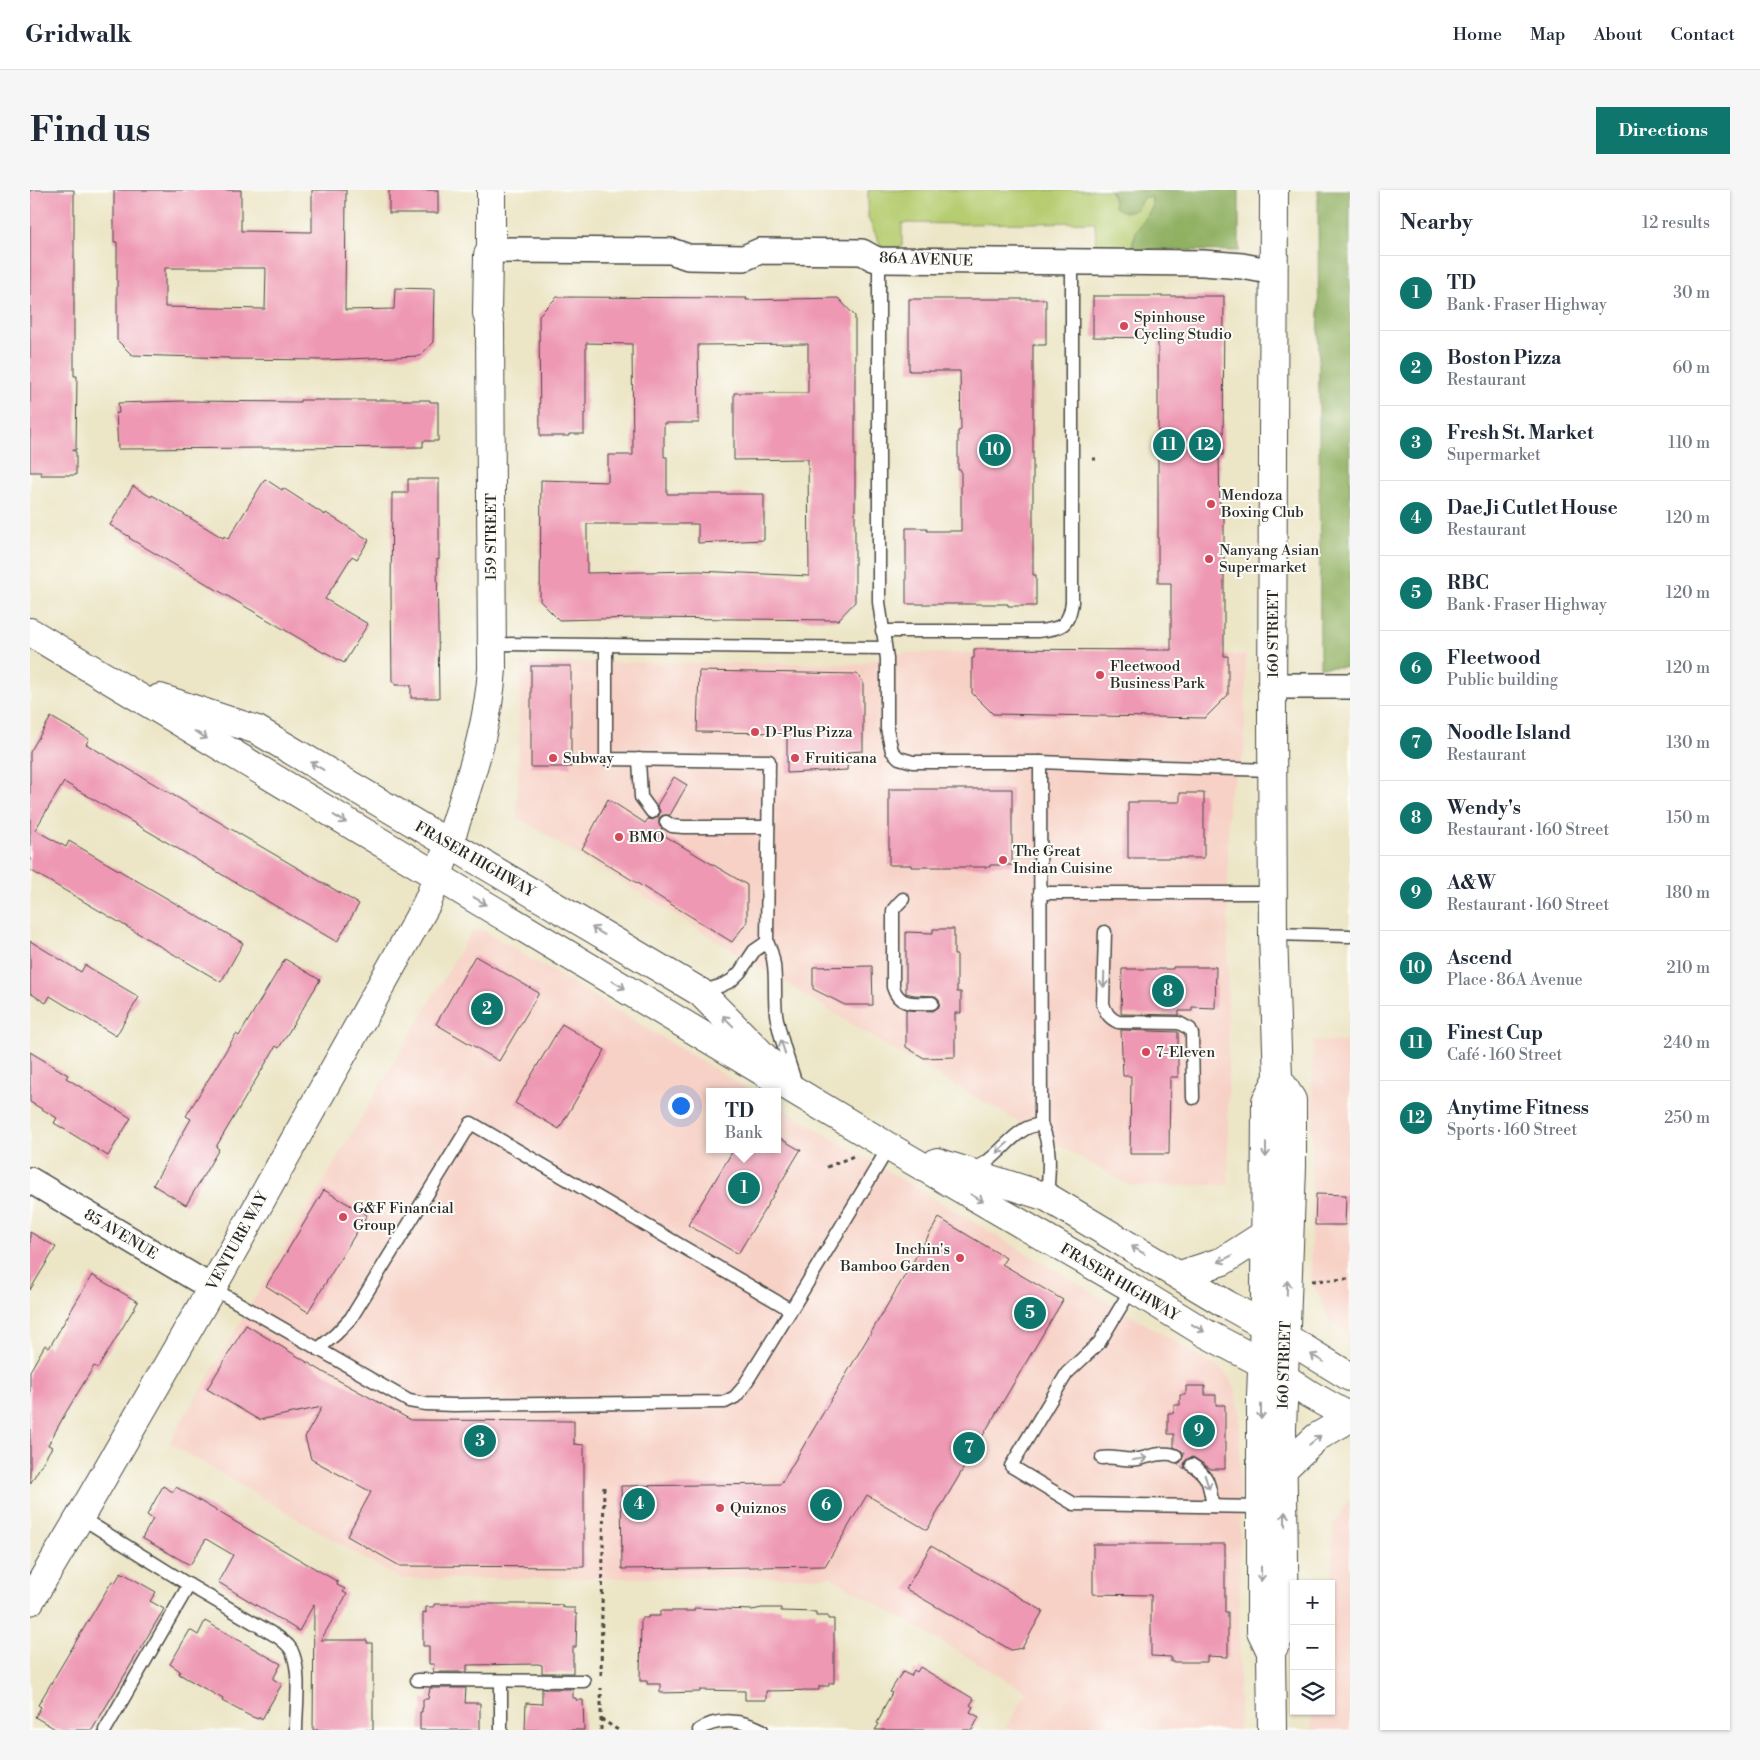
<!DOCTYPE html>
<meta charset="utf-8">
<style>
body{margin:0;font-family:"Libre Bodoni",serif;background:#f6f6f7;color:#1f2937}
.controls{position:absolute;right:15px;bottom:15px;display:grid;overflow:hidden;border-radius:0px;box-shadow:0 1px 4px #0004}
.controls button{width:45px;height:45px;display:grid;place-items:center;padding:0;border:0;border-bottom:1px solid #e0e1e3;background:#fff;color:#1f2937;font:25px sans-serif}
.you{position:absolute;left:650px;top:915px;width:18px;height:18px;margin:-12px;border:4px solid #fff;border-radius:50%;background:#1a73e8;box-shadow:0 0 0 8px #1a73e833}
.badge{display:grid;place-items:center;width:32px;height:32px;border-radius:50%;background:#0f766e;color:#fff;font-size:16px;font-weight:700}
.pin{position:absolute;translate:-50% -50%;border:2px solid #fff;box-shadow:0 1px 5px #0006}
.popup{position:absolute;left:676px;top:898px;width:75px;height:65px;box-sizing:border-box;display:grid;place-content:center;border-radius:0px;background:#fff;filter:drop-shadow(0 1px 4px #0005);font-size:16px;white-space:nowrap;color:#747a83}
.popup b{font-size:19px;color:#1f2937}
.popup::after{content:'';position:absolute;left:50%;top:100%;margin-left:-10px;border:10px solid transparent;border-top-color:#fff}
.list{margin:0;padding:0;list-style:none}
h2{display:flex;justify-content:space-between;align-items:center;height:65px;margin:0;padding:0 20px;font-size:21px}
h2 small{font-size:16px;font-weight:400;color:#747a83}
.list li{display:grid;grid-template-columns:32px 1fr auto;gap:15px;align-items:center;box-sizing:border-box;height:75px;padding:0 20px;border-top:1px solid #e0e1e3}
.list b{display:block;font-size:19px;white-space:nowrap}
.list p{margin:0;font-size:16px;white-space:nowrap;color:#747a83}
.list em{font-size:16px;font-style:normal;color:#747a83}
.icon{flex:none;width:28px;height:28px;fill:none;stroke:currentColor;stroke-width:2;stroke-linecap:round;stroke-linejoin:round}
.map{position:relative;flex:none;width:1320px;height:1540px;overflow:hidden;border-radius:0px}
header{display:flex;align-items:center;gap:30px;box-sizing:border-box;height:70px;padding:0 25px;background:#fff;border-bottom:1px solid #e0e1e3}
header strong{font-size:24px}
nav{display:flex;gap:28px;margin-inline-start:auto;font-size:18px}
.intro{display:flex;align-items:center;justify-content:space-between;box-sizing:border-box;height:120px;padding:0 30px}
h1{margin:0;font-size:35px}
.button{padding:12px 22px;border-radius:0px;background:#0f766e;color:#fff;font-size:18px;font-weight:700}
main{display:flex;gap:30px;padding:0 30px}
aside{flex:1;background:#fff;border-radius:0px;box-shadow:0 1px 4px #0004}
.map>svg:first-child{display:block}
.built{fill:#f7d1c6}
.green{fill:#b5cc70;stroke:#707c4e}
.forest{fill:#90b062;stroke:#5e6e46}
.building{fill:#ee98b3;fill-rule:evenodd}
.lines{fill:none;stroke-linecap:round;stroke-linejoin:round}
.service-casing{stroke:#484742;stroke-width:15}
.minor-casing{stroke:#484742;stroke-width:28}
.tertiary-casing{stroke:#484742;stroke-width:30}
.secondary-casing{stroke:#484742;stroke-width:30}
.primary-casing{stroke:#484742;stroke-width:30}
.path{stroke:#484742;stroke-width:3;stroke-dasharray:4 4;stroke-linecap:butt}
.service{stroke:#fff;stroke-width:12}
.minor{stroke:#fff;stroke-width:25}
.tertiary{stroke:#fff;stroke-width:28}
.secondary{stroke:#fff;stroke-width:28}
.primary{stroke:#fff;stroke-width:28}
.oneway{stroke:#a0a0a0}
.poi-dot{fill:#d1495b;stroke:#fdfcf7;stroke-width:2}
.labels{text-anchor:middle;stroke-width:4;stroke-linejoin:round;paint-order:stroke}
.street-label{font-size:15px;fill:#2b2b2b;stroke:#fdfcf7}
.poi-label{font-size:15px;fill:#2b2b2b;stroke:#fdfcf7;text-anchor:start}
</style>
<header>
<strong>Gridwalk</strong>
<nav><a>Home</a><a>Map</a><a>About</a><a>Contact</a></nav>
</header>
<div class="intro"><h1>Find us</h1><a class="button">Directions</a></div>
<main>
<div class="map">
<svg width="1320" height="1540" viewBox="0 0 1320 1540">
<rect width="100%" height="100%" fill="#fdfcf7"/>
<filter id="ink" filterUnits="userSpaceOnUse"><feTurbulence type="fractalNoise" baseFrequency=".02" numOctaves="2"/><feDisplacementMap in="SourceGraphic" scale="10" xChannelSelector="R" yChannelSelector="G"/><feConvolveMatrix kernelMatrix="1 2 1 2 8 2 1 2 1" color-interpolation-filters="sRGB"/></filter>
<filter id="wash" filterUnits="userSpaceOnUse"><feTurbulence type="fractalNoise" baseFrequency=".0096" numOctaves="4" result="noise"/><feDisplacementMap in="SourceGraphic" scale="20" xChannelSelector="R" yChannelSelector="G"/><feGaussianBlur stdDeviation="1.12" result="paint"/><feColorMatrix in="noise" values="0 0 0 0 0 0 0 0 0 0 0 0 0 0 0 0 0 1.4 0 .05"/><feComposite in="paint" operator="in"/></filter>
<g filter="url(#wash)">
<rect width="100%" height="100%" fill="#ece5c6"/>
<g class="built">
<polygon points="858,463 1216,465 1215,560 1198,607 1198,995 1100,996 857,856 487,627 491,472 832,474"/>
<polygon points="451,739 723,902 680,902 680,959 748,959 748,916 1193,1180 1205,1197 1210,1223 1209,1540 975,1540 997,1502 801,1387 370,1389 139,1253 440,744"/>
<polygon points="1283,851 1320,852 1320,1144 1300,1133 1281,1087"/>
<polygon points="1320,1308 1320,1540 1281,1540 1282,1521 1301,1521 1303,1336"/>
</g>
<polygon class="green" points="838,0 1081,0 1081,3 1106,20 1113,7 1122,6 1122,18 1106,42 1101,60 1066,60 1065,32 933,34 872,33 872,58 852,58 838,28"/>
<g class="forest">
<polygon points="1081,0 1209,0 1209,61 1101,60 1106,42 1122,18 1122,7 1114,7 1106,20 1094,22 1085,17"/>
<polygon points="1288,0 1320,0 1320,477 1290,477"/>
</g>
<g id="blocks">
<g class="building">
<polygon points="0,0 44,0 44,186 47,186 46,260 42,260 46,262 46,285 11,285 11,282 0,282"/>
<path d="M84,0h127v41l71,1v-42h34l-1,120 49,-1 1,-21 39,1 -1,53 -13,14 -96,4 -95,-1v-1l-97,-3 -15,-15v-98h-3zM135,78h101l-1,41 -100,-2z"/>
<rect x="359" y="0" width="49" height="23"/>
<polygon points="1063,106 1194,106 1193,265 1189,265 1190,325 1194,324 1194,466 1198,466 1198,505 1175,528 963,524 942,503 942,468 944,468 944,459 1141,460 1141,393 1128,393 1128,148 1063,147"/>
<path d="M527,107l190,1 -1,2 92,-2 17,18v286l-17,18 -199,-2 -80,2 -19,-19 1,-121 67,2v-27h25l-1,-111 -46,-1v70h-2v21h-15v2h-29l-1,-121zM778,154v49h-74v67l74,-1 1,117 -111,-5 -111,2v-49h111v19l66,-3v-46h-97v-37h-3v-34h35l-1,-78z"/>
<polygon points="879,109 1016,109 1016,155 1003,155 1003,385 1006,385 1006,416 978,416 978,414 876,414 876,338 897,338 897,341 931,341 931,280 928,280 928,241 931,240 930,181 879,181"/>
<polygon points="270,210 400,210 400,212 408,212 408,251 393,251 393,257 88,259 86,223 89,223 88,213 153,211 270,212"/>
<polygon points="235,289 252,300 253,298 295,325 296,323 339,350 327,369 322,366 295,409 338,434 314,473 295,462 294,463 99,348 100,347 80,335 103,296 121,307 122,305 193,348 194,346 198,349"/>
<polygon points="378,289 409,289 409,370 407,369 409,508 381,508 381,495 365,495 365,492 362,492 361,403 362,303 378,303"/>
<rect x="501" y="476" width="40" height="101"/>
<polygon points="669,481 827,484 833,492 833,561 818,562 817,580 757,583 757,543 667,542"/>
<polygon points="21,527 59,549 56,554 329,714 307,752 34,592 5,640 36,657 39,651 213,753 191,792 0,680 0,562"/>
<polygon points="644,587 657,595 640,625 633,625 629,628 629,635 632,639 630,643 717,695 717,732 702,752 552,659 578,609 615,633 618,629 623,630 629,626 630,621 627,615"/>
<polygon points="859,599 982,599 982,675 960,675 960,677 881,677 881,675 859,675"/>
<polygon points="1150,603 1174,603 1174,668 1098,668 1098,612 1150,612"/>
<polygon points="903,739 924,739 924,765 927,765 927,802 931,802 931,823 925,823 925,867 894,868 876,857 876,820 903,821 909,817 910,813 909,809 905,806 884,805 876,803 876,742 903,743"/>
<polygon points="0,751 51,782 55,775 109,807 86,846 20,806 16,813 0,803"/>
<polygon points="445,766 509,803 469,871 406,834"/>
<polygon points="255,769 290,790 249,858 246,856 186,957 189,959 156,1015 123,995 161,929 156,926 206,844 209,846"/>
<polygon points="842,776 843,815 815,815 783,799 783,777"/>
<polygon points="1143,777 1186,777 1185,818 1162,817 1162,821 1149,821 1149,825 1091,824 1092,779 1143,779"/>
<polygon points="532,834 575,860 529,939 485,913"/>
<polygon points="1091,840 1148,842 1148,887 1140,887 1139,964 1100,964 1101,886 1093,886"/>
<polygon points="0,862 38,885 36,888 101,928 78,966 24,933 27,928 0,912"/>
<polygon points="748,947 768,959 771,959 708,1064 658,1035 704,959 748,959"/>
<polygon points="294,1000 337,1025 278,1122 236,1096"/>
<polygon points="1286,1004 1316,1005 1315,1035 1285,1035"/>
<polygon points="909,1028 976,1068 972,1074 1033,1110 897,1340 837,1305 795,1376 592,1379 591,1296 751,1294"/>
<polygon points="0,1042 26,1057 0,1100"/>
<polygon points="62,1085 108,1112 68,1178 64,1176 35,1224 18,1255 22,1257 0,1294 0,1181 15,1155 19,1158"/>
<polygon points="216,1135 295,1183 381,1230 544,1231 544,1254 554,1255 554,1377 370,1376 317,1346 341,1302 281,1269 275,1247 292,1217 229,1230 177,1199"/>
<polygon points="1156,1196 1175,1196 1175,1205 1186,1205 1186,1215 1195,1215 1195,1279 1181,1279 1163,1267 1159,1268 1155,1271 1154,1275 1155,1279 1147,1274 1151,1272 1154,1264 1152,1261 1144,1257 1144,1244 1138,1244 1138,1223 1144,1223 1144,1215 1150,1215 1150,1205 1156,1205"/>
<polygon points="133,1296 143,1302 146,1297 308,1392 307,1395 315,1399 313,1402 317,1404 291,1450 337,1450 337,1453 342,1453 342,1461 343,1461 343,1540 283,1540 284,1414 269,1441 188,1392 203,1365 176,1349 160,1375 112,1348 123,1329 117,1325"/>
<polygon points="1063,1354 1195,1354 1195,1422 1198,1422 1198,1467 1177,1466 1177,1472 1141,1472 1141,1467 1121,1466 1121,1405 1063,1404"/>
<polygon points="901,1356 1013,1421 992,1458 981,1460 876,1399"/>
<polygon points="91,1382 126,1402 120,1411 134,1419 62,1540 27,1540 5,1527 11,1517 8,1515 82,1391 85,1393"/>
<polygon points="404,1414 508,1414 532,1415 532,1417 536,1418 545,1418 545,1424 547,1424 546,1457 543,1457 543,1483 512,1483 512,1475 508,1474 437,1475 437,1482 403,1482 404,1474 399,1474 399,1456 393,1456 393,1422 396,1423 396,1417 404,1417"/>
<polygon points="664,1418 722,1420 732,1418 751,1418 751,1421 786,1422 786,1426 798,1426 798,1429 804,1429 804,1493 799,1493 799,1496 789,1496 789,1500 736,1501 736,1510 715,1510 715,1501 670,1500 670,1502 630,1503 630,1494 617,1494 617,1491 610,1491 611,1428 618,1428 618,1426 630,1426 630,1421 664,1421"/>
<polygon points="175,1431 251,1474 243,1489 252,1494 232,1529 229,1527 228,1529 220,1526 192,1511 193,1509 149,1484 150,1481 140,1474 160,1440 168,1445"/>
<polygon points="890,1477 944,1509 940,1515 943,1517 940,1522 949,1527 942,1540 845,1540 849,1534 847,1533 853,1522 852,1521 862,1503 860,1502 869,1487 873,1482 881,1486 884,1480 887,1482"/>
<polygon points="400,1498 436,1498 435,1513 450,1513 450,1540 390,1540 390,1522 392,1522 392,1518 393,1518 393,1509 398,1509"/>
<polygon points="512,1499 543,1499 543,1508 546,1508 546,1510 553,1510 554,1540 495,1540 496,1513 512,1514"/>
</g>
</g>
</g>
<g filter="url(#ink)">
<use href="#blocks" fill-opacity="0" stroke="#484742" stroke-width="1"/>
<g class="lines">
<g class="service-casing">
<g id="service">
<polyline points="849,70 849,412 857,469 857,539 862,561 869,568 883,572 1010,572 1134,577 1243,580"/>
<path d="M852,441h156c23,-2 31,-5 34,-29v-341"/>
<polyline points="462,454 855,458"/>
<path d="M576,455v114l163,2 -2,181c12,22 6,48 9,72 4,25 13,49 21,73"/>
<polyline points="609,569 611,607 622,622"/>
<path d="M1010,572l1,362c11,22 8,49 6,73"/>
<polyline points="636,632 642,636 653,637 738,637"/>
<polyline points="1010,703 1243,703"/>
<path d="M873,709l-5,5 -5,6v77c6,20 22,16 39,16"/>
<path d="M1075,742l-2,72c3,9 6,14 15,18l61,1 11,6 2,5 1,64"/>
<polyline points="1243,744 1320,746"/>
<polyline points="670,802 690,796 701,791 710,782 724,761 737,752"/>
<path d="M941,979c22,-5 35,-29 54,-40 5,-3 11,-4 16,-5"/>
<polyline points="182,1098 379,1211 396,1214 424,1215 695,1212 705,1207 712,1199 761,1120 859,957"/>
<polyline points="1102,1098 1069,1153 1037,1183 981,1276 1044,1314 1230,1317"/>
<polyline points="288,1159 306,1144 321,1128 441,933 761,1120"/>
<path d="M1072,1268c12,-2 23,3 36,1 11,-2 28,-9 38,-3"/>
<path d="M1162,1275c18,11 17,21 21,41"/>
<path d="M50,1327l109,68 89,52c6,5 13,9 15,17 8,21 3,54 3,76"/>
<polyline points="387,1490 554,1491"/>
<polyline points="75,1540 159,1395"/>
<polyline points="471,1540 471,1491"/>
<path d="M669,1540c18,-13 44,-10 63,0"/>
</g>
</g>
<g class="minor-casing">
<g id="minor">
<polyline points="461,60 641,61 658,67 714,68 730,61 832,62 843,68 849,70 1173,73 1212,76 1244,82"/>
<polyline points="1242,496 1320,496"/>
<polyline points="0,990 182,1098"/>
</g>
</g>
<g class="tertiary-casing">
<path id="tertiary" d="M0,1411l50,-84 132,-229 215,-385c13,-31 23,-62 33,-93 15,-47 29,-92 32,-141l-2,-344 -3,-12 1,-58 3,-5v-60"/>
</g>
<g class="secondary-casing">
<g id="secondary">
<polyline points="1241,1462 1255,1436 1252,1239 1262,977 1262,910 1248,888"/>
<polyline points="1242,1540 1241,1462 1231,1441 1231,1206 1235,1106 1236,911 1248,888 1243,744 1242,526 1244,0"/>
</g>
</g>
<g class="primary-casing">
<g id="primary">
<polyline points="0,442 859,957 1102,1098 1175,1143 1232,1173 1279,1204 1320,1227"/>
<polyline points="130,508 227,540 670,802 742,875"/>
<polyline points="907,972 1017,1007 1196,1114 1255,1147 1320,1187"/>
<polyline points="1150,1085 1193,1071 1235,1044"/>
<polyline points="1254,1278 1287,1247 1320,1228"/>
</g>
</g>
<g class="path">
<polyline points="1063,269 1066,269"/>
<polyline points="797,977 824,966"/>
<polyline points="1282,1091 1320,1089"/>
<polyline points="571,1485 574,1295"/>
<polyline points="571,1529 588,1540"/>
<polyline points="571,1540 571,1498"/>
</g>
<use href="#service" class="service"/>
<use href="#minor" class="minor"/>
<use href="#tertiary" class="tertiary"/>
<use href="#secondary" class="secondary"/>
<use href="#primary" class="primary"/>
</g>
<defs><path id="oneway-shaft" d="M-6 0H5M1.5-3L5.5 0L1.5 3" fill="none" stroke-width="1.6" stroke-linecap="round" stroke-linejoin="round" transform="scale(1.25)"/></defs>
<g class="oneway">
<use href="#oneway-shaft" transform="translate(171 545) rotate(31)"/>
<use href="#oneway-shaft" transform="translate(287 576) rotate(-149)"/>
<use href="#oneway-shaft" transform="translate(310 629) rotate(31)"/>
<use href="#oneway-shaft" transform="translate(450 711) rotate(31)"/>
<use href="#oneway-shaft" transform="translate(568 741) rotate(-149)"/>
<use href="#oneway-shaft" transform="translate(1074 790) rotate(92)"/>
<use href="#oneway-shaft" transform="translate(589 795) rotate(31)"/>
<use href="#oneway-shaft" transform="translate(698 831) rotate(-134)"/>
<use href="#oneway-shaft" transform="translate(753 857) rotate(-108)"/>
<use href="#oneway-shaft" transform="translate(972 958) rotate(139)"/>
<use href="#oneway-shaft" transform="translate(1236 960) rotate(90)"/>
<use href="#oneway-shaft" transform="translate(947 1008) rotate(30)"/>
<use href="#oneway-shaft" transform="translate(1108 1060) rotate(-149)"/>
<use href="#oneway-shaft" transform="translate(1195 1069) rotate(153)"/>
<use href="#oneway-shaft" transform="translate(1257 1098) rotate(-88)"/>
<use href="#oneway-shaft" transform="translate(1168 1138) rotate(31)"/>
<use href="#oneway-shaft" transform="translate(1287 1168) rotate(-149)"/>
<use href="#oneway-shaft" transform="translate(1231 1222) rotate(90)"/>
<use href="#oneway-shaft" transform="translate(1285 1250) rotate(-39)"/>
<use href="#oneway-shaft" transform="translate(1110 1269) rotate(-8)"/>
<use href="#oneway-shaft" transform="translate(1177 1292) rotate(72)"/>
<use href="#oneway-shaft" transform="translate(1255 1329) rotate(-90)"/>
<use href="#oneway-shaft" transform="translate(1231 1384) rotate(90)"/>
</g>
</g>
<g class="poi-dot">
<circle cx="1094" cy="136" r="5"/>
<circle cx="1181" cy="314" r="5"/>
<circle cx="1179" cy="369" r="5"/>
<circle cx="1070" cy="485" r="5"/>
<circle cx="725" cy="542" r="5"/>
<circle cx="523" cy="568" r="5"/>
<circle cx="765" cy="568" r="5"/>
<circle cx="589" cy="647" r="5"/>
<circle cx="973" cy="670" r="5"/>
<circle cx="1116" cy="862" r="5"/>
<circle cx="313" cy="1027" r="5"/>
<circle cx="930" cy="1068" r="5"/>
<circle cx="690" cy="1318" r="5"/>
</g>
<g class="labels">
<g class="street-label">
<text transform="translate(896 69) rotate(2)" y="5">86A AVENUE</text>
<text transform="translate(461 347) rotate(-90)" y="5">159 STREET</text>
<text transform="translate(1243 444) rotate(-90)" y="5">160 STREET</text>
<text transform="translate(445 669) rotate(30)" y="5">FRASER HIGHWAY</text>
<text transform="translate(91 1044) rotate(31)" y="5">85 AVENUE</text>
<text transform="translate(207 1051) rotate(-61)" y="5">VENTURE WAY</text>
<text transform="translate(1090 1092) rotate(31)" y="5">FRASER HIGHWAY</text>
<text transform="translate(1254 1175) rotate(-88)" y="5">160 STREET</text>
</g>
<g class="poi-label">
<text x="1104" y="132">Spinhouse<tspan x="1104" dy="17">Cycling Studio</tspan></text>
<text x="1191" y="310">Mendoza<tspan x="1191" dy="17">Boxing Club</tspan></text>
<text x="1189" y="365">Nanyang Asian<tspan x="1189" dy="17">Supermarket</tspan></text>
<text x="1080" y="481">Fleetwood<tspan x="1080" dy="17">Business Park</tspan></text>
<text x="735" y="547">D-Plus Pizza</text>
<text x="533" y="573">Subway</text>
<text x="775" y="573">Fruiticana</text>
<text x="599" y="652">BMO</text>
<text x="983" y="666">The Great<tspan x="983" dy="17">Indian Cuisine</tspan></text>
<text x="1126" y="867">7-Eleven</text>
<text x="323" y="1023">G&amp;F Financial<tspan x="323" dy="17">Group</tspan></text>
<text x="920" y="1064" text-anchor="end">Inchin's<tspan x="920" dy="17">Bamboo Garden</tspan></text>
<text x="700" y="1323">Quiznos</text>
</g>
</g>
</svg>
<div class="controls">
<button>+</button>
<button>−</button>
<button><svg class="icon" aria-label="layers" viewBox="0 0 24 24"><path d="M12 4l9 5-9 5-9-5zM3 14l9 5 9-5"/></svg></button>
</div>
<div class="you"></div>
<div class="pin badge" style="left:714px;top:998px">1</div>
<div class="popup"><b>TD</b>Bank</div>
<div class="pin badge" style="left:457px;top:819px">2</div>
<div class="pin badge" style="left:450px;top:1251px">3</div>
<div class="pin badge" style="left:609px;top:1314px">4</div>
<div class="pin badge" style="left:1000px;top:1123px">5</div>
<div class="pin badge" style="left:796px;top:1315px">6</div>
<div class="pin badge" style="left:939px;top:1258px">7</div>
<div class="pin badge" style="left:1138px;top:801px">8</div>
<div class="pin badge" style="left:1169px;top:1241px">9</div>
<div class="pin badge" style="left:965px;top:260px">10</div>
<div class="pin badge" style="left:1139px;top:255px">11</div>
<div class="pin badge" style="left:1175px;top:255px">12</div>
</div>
<aside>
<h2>Nearby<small>12 results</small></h2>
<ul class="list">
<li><span class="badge">1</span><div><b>TD</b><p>Bank · Fraser Highway</p></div><em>30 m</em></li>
<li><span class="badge">2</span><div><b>Boston Pizza</b><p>Restaurant</p></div><em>60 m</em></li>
<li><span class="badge">3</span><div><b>Fresh St. Market</b><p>Supermarket</p></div><em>110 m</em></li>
<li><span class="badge">4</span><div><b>Dae Ji Cutlet House</b><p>Restaurant</p></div><em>120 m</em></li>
<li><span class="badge">5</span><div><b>RBC</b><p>Bank · Fraser Highway</p></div><em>120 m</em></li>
<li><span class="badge">6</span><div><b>Fleetwood</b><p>Public building</p></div><em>120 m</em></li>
<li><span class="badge">7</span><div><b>Noodle Island</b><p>Restaurant</p></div><em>130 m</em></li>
<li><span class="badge">8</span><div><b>Wendy's</b><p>Restaurant · 160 Street</p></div><em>150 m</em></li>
<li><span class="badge">9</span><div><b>A&amp;W</b><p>Restaurant · 160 Street</p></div><em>180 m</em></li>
<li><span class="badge">10</span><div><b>Ascend</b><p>Place · 86A Avenue</p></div><em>210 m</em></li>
<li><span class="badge">11</span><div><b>Finest Cup</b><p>Café · 160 Street</p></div><em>240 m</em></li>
<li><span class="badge">12</span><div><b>Anytime Fitness</b><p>Sports · 160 Street</p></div><em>250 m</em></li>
</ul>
</aside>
</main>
